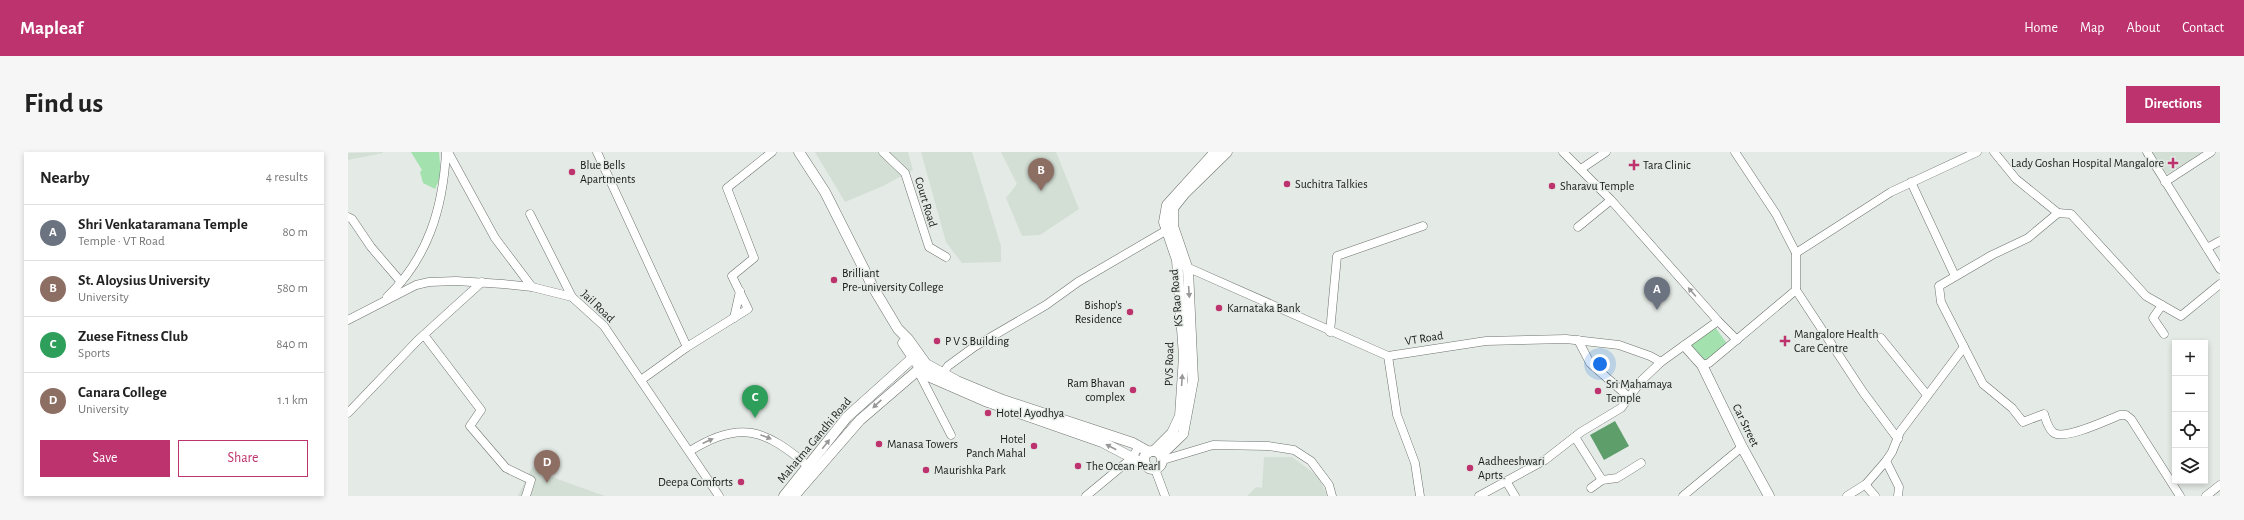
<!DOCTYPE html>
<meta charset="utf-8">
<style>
body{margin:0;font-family:"Alegreya Sans",sans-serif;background:#f6f6f6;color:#222}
.controls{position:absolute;right:12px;bottom:12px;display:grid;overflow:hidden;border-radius:0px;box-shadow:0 2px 6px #0003}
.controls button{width:36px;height:36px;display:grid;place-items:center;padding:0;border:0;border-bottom:1px solid #e0e0e0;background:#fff;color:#222;font:20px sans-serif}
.you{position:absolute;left:1252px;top:212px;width:14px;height:14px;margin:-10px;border:3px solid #fff;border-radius:50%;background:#1a73e8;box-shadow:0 0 0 6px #1a73e833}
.badge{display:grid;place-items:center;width:26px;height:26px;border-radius:50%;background:#bd336e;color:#fff;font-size:13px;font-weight:700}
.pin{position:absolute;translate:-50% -33px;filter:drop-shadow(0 1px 2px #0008)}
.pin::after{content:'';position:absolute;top:21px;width:14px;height:12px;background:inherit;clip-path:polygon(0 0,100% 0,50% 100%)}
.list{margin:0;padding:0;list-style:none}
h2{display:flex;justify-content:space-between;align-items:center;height:52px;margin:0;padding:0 16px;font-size:17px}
h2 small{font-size:13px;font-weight:400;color:#767676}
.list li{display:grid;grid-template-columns:26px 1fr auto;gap:12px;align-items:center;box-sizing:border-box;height:56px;padding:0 16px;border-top:1px solid #e0e0e0}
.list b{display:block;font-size:15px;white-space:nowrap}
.list p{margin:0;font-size:13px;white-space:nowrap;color:#767676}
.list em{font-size:13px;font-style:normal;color:#767676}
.actions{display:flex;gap:8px;padding:12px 16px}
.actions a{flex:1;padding:9px 0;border:1px solid #bd336e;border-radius:0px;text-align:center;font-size:14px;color:#bd336e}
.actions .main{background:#bd336e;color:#fff}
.icon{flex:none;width:22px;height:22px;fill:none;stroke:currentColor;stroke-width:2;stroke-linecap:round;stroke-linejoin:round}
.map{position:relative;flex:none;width:1872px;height:344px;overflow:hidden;border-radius:0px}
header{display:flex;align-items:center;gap:24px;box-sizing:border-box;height:56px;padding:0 20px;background:#bd336e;color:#fff}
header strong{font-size:19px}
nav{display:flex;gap:22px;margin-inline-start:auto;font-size:14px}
.intro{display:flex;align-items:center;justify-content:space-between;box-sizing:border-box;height:96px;padding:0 24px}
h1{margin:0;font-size:28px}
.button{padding:10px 18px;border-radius:0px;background:#bd336e;color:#fff;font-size:14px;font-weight:700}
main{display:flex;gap:24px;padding:0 24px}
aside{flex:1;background:#fff;border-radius:0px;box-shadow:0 2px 6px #0003}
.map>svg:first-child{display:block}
.built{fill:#d3dfd5}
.green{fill:#a3e2ae}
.water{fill:#5e9e6b}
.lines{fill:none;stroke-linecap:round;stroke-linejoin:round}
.minor-casing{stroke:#6e736e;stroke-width:9}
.major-casing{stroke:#6e736e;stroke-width:11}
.minor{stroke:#fff;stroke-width:8}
.major{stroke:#fff;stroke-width:10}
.oneway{fill:#979897}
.poi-dot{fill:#bd336e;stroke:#e4eae5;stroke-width:1.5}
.labels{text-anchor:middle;stroke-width:3;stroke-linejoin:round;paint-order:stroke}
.poi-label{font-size:12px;fill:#181a18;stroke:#e4eae5;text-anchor:start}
.street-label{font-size:12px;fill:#181a18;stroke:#e4eae5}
</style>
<header>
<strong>Mapleaf</strong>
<nav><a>Home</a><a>Map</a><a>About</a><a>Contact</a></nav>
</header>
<div class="intro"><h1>Find us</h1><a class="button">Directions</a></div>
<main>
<aside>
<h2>Nearby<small>4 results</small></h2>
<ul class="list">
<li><span class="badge" style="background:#6b7280">A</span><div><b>Shri Venkataramana Temple</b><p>Temple · VT Road</p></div><em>80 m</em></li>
<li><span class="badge" style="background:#8d6e63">B</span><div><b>St. Aloysius University</b><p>University</p></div><em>580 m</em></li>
<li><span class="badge" style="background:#2e9e5b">C</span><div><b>Zuese Fitness Club</b><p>Sports</p></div><em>840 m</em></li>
<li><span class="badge" style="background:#8d6e63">D</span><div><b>Canara College</b><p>University</p></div><em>1.1 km</em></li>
</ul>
<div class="actions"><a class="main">Save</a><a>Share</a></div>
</aside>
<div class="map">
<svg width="1872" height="344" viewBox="0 0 1872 344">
<rect width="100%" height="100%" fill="#e4eae5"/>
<g class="built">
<polygon points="35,0 35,1 0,8 0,1"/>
<polygon points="467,0 560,0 565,18 535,34 497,50"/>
<polygon points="573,0 624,0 653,94 653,110 614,111 598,90"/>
<polygon points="653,0 708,0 731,57 692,83 674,84 658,46 669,32"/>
<polygon points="1802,0 1858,0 1819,22"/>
<polygon points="916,305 944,305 971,325 979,344 899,344 908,335 914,336"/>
<polygon points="184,315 212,328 257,344 170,344"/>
</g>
<g class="green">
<polygon points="63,0 91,0 93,23 87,37 75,31 72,20 74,18"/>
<polygon points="1367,175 1380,193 1354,212 1341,194"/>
</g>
<polygon class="water" points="1267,269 1281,294 1256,308 1242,283"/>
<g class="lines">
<g class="minor-casing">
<g id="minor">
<polyline points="100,0 147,86 184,135"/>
<polyline points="249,0 339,195"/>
<polyline points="535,0 557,21 581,95 598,105"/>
<polyline points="1215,0 1263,48 1370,169 1389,188"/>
<polyline points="1387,0 1428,62 1448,101"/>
<polyline points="1646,0 1668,27 1710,61"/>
<polyline points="1799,0 1872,117"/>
<polyline points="1233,17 1258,0"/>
<polyline points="1563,30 1607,124"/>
<polyline points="1817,30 1863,0"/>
<polyline points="182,62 224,145"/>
<polyline points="0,65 4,67 23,95 53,130"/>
<polyline points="1230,75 1263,48"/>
<polyline points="1859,96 1872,89"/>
<polyline points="834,113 1040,204 1138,189 1218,187 1271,193 1302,204 1313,210 1370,169"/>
<polyline points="1448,138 1515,240 1550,287"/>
<path d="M39,145c41,-39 56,-89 59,-145"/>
<polyline points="1814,153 1805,166 1816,182"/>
<polyline points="386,166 392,139"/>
<polyline points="0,168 68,133 81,130 108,129 155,132 184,135 224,145 256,174 371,344"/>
<polyline points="982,180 989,104 1075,74"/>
<polyline points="76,183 133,258 122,274 158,316 183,328 178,344"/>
<polyline points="1533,186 1579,243"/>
<polyline points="1230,188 1242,211 1282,246"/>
<path d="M1615,193l20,39 29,24 11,14 21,-8c2,6 4,15 10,19 12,7 53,-13 66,-18h6l5,4 49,77"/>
<polyline points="1040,204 1049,263 1067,311 1072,344"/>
<polyline points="1354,213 1361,211 1448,138 1448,101 1543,40 1629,0"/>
<polyline points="595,221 600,214 626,195 698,153 730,130 819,78"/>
<polyline points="572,223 603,283"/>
<polyline points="293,228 339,195 400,157 384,124 406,106 379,36 424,0"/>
<polyline points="0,261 70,188 134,130"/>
<polyline points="1227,285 1254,328"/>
<path d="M342,299c50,-32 76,-21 118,15"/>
<polyline points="815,308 865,293 920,294 946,298 963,309 981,333 984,344"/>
<polyline points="1538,309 1551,335 1550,344"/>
<polyline points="807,317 817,344"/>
<polyline points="1158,329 1167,344"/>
<polyline points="1518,332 1520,336 1527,344"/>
<polyline points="1243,336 1254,328 1269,326 1293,311"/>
<polyline points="738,344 784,306 791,294"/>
<polyline points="1131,344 1197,308 1233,280 1273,256 1294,228 1313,210"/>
<polyline points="1335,344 1394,295"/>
<polyline points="1499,344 1518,332 1538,309 1544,300 1552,280 1616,195 1593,150 1591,134 1644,103 1680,86 1710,61 1723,62 1798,144 1833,164 1872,132"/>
<polyline points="1858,344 1872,333"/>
</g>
</g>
<g class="major-casing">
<g id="major">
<polyline points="451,0 477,40 526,137 550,177 560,187 578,212 609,229 655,248 785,291 801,300"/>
<polyline points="555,191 572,216 582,225 637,249 754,290 798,313"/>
<polyline points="1337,194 1354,213 1394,295 1421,344"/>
<circle cx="805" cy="308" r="9"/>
<polyline points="806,299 824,281 832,264 836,204 829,108 816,70 819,53 867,0"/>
<polyline points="813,303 835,282 845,228 840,118 825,74 825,56 837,41 879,0"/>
<polyline points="436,344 499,265 569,202"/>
<polyline points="446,344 512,268 576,213"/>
</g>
</g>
<use href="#minor" class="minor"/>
<use href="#major" class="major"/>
</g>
<defs><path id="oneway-solid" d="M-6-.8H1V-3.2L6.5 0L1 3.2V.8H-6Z"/></defs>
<g class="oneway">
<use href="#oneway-solid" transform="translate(841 140) rotate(86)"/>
<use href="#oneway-solid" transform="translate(1344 140) rotate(-131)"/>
<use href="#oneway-solid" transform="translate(834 228) rotate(-86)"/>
<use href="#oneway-solid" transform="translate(529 252) rotate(137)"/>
<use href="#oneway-solid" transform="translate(418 285) rotate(21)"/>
<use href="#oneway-solid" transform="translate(360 289) rotate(-25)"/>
<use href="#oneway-solid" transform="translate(478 292) rotate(-51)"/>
<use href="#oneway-solid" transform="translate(763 295) rotate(-152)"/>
</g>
<g class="poi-dot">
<path d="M1823 5h4v4h4v4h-4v4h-4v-4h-4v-4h4z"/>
<path d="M1284 7h4v4h4v4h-4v4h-4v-4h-4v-4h4z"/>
<circle cx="224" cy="20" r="4"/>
<circle cx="939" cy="32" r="4"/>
<circle cx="1204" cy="34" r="4"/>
<circle cx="486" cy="128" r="4"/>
<circle cx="871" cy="156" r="4"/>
<circle cx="782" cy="160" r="4"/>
<circle cx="589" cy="189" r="4"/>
<path d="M1435 183h4v4h4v4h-4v4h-4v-4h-4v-4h4z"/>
<circle cx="785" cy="238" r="4"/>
<circle cx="1250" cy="239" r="4"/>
<circle cx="640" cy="261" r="4"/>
<circle cx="531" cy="292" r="4"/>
<circle cx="686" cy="294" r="4"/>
<circle cx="730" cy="314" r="4"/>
<circle cx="1122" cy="316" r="4"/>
<circle cx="578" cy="318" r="4"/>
<circle cx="393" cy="330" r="4"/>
</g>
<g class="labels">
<g class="poi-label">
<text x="1816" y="15" text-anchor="end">Lady Goshan Hospital Mangalore</text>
<text x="232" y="17">Blue Bells<tspan x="232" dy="14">Apartments</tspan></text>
<text x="1295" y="17">Tara Clinic</text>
<text x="947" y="36">Suchitra Talkies</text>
<text x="1212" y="38">Sharavu Temple</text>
<text x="494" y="125">Brilliant<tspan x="494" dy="14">Pre-university College</tspan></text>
<text x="774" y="157" text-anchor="end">Bishop's<tspan x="774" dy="14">Residence</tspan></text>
<text x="879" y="160">Karnataka Bank</text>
<text x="1446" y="186">Mangalore Health<tspan x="1446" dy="14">Care Centre</tspan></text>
<text x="597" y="193">P V S Building</text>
<text x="777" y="235" text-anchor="end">Ram Bhavan<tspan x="777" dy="14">complex</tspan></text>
<text x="1258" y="236">Sri Mahamaya<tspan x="1258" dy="14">Temple</tspan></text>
<text x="648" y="265">Hotel Ayodhya</text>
<text x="678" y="291" text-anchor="end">Hotel<tspan x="678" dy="14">Panch Mahal</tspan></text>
<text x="539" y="296">Manasa Towers</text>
<text x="1130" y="313">Aadheeshwari<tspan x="1130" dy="14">Aprts.</tspan></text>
<text x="738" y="318">The Ocean Pearl</text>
<text x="586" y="322">Maurishka Park</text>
<text x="385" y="334" text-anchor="end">Deepa Comforts</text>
</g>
<g class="street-label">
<text transform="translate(578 50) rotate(73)" y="4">Court Road</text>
<text transform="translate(828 146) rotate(-95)" y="4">KS Rao Road</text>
<text transform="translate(250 154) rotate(44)" y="4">Jail Road</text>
<text transform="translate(1076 186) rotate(-9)" y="4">VT Road</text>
<text transform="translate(821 212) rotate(-89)" y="4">PVS Road</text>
<text transform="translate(1398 273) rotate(64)" y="4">Car Street</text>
<text transform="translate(466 288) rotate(-50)" y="4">Mahatma Gandhi Road</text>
</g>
</g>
</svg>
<div class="controls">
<button>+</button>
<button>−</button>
<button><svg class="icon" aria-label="locate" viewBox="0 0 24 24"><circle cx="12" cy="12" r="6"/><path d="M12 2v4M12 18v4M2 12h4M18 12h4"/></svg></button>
<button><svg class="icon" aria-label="layers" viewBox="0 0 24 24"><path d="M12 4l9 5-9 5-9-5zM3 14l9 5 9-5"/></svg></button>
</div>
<div class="you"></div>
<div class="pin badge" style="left:1309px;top:158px;background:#6b7280">A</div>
<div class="pin badge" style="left:693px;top:39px;background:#8d6e63">B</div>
<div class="pin badge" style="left:407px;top:266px;background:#2e9e5b">C</div>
<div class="pin badge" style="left:199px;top:331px;background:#8d6e63">D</div>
</div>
</main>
